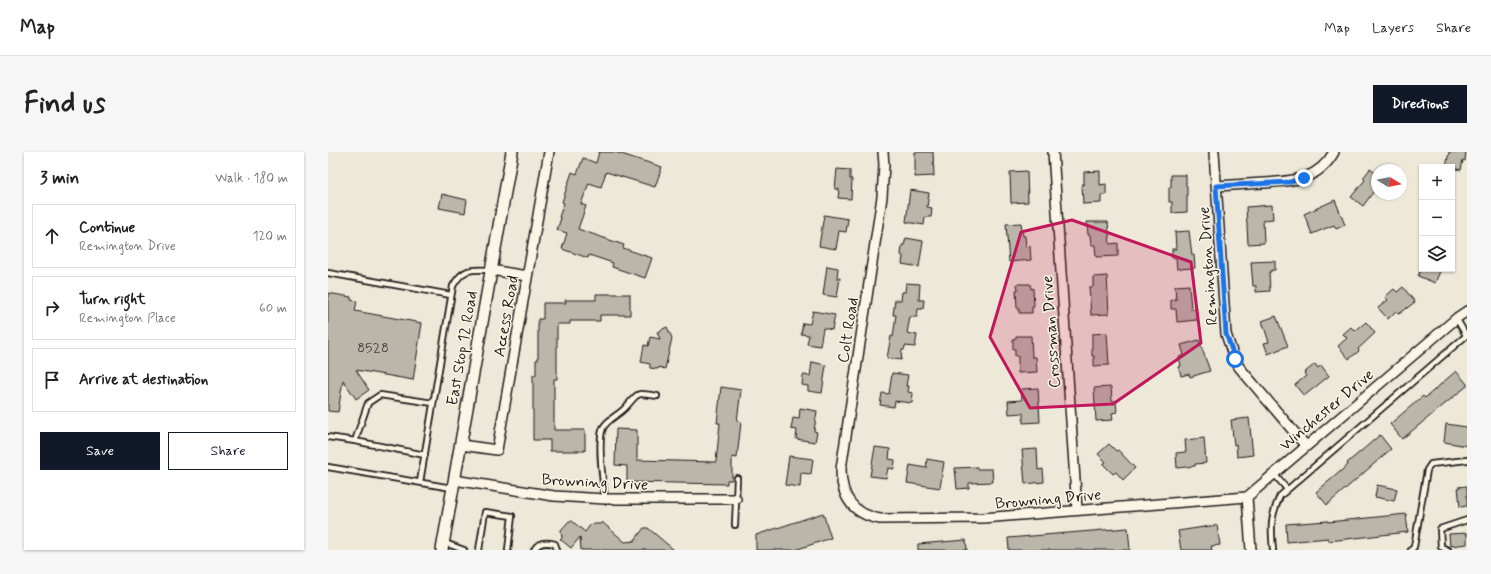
<!DOCTYPE html>
<meta charset="utf-8">
<style>
body{margin:0;font-family:Mynerve,sans-serif;background:#f6f6f6;color:#222}
.controls{position:absolute;right:12px;top:12px;display:grid;overflow:hidden;border-radius:0px;box-shadow:0 1px 3px #0004}
.controls button{width:36px;height:36px;display:grid;place-items:center;padding:0;border:0;border-bottom:1px solid #e0e0e0;background:#fff;color:#222;font:20px sans-serif}
.compass{position:absolute;left:1043px;top:12px;width:36px;height:36px;border-radius:50%;background:#fff;box-shadow:0 1px 3px #0004;rotate:100deg}
.stop{position:absolute;width:12px;height:12px;margin:-9px;border:3px solid #1a73e8;border-radius:50%;background:#fff}
.stop.end{background:#1a73e8;border-color:#fff;box-shadow:0 1px 4px #0008}
.list{margin:0;padding:0;list-style:none}
h2{display:flex;justify-content:space-between;align-items:center;height:52px;margin:0;padding:0 16px;font-size:17px}
h2 small{font-size:13px;font-weight:400;color:#767676}
.list li{display:grid;grid-template-columns:26px 1fr auto;gap:12px;align-items:center;box-sizing:border-box;height:64px;margin:0 8px 8px;padding:0 8px;border:1px solid #e0e0e0;border-radius:0px}
.list b{display:block;font-size:15px;white-space:nowrap}
.list p{margin:0;font-size:13px;white-space:nowrap;color:#767676}
.list em{font-size:13px;font-style:normal;color:#767676}
.actions{display:flex;gap:8px;padding:12px 16px}
.actions a{flex:1;padding:9px 0;border:1px solid #111827;border-radius:0px;text-align:center;font-size:14px;color:#111827}
.actions .main{background:#111827;color:#fff}
.icon{flex:none;width:22px;height:22px;fill:none;stroke:currentColor;stroke-width:2;stroke-linecap:round;stroke-linejoin:round}
.map{position:relative;flex:none;width:1139px;height:398px;overflow:hidden;border-radius:0px}
header{display:flex;align-items:center;gap:24px;box-sizing:border-box;height:56px;padding:0 20px;background:#fff;border-bottom:1px solid #e0e0e0}
header strong{font-size:19px}
nav{display:flex;gap:22px;margin-inline-start:auto;font-size:14px}
.intro{display:flex;align-items:center;justify-content:space-between;box-sizing:border-box;height:96px;padding:0 24px}
h1{margin:0;font-size:28px}
.button{padding:10px 18px;border-radius:0px;background:#111827;color:#fff;font-size:14px;font-weight:700}
main{display:flex;gap:24px;padding:0 24px}
aside{flex:1;background:#fff;border-radius:0px;box-shadow:0 1px 3px #0004}
.map>svg:first-child{display:block}
.building{fill:#bab6aa;stroke:#1c1c1c}
.lines{fill:none;stroke-linecap:round;stroke-linejoin:round}
.service-casing{stroke:#1c1c1c;stroke-width:8}
.minor-casing{stroke:#1c1c1c;stroke-width:12}
.tertiary-casing{stroke:#1c1c1c;stroke-width:14}
.service{stroke:#fcf5e5;stroke-width:4.5}
.minor{stroke:#fcf5e5;stroke-width:9}
.tertiary{stroke:#fcf5e5;stroke-width:11}
.route{stroke:#1a73e8;stroke-width:5}
.marked{fill:#c2185b;fill-opacity:0.2;stroke:#c2185b;stroke-width:3;stroke-linejoin:round}
.labels{text-anchor:middle;stroke-width:3;stroke-linejoin:round;paint-order:stroke}
.number-label{font-size:14px;fill:#444240}
.street-label{font-size:16px;fill:#1c1c1c;stroke:#fcf5e5}
</style>
<header>
<strong>Map</strong>
<nav><a>Map</a><a>Layers</a><a>Share</a></nav>
</header>
<div class="intro"><h1>Find us</h1><a class="button">Directions</a></div>
<main>
<aside>
<h2>3 min<small>Walk · 180 m</small></h2>
<ul class="list">
<li><svg class="icon" aria-label="ahead" viewBox="0 0 24 24"><path d="M12 20V5M6 11l6-6 6 6"/></svg><div><b>Continue</b><p>Remington Drive</p></div><em>120 m</em></li>
<li><svg class="icon" aria-label="right" viewBox="0 0 24 24"><path d="M7 20v-9h11M14 6l5 5-5 5"/></svg><div><b>Turn right</b><p>Remington Place</p></div><em>60 m</em></li>
<li><svg class="icon" aria-label="arrive" viewBox="0 0 24 24"><path d="M6 21V4h12l-3 4 3 4H6"/></svg><div><b>Arrive at destination</b></div></li>
</ul>
<div class="actions"><a class="main">Save</a><a>Share</a></div>
</aside>
<div class="map">
<svg width="1139" height="398" viewBox="0 0 1139 398">
<rect width="100%" height="100%" fill="#eee8d9"/>
<filter id="ink" filterUnits="userSpaceOnUse"><feTurbulence type="fractalNoise" baseFrequency=".025" numOctaves="2"/><feDisplacementMap in="SourceGraphic" scale="8" xChannelSelector="R" yChannelSelector="G"/><feConvolveMatrix kernelMatrix="1 2 1 2 8 2 1 2 1" color-interpolation-filters="sRGB"/></filter>
<g filter="url(#ink)">
<g class="building">
<polygon points="271,0 287,0 334,15 327,35 278,20 273,35 261,31 253,52 258,54 250,77 296,93 295,96 324,106 317,126 284,115 285,111 261,103 260,106 234,97 239,81 229,78 233,66 231,65 236,51 234,50 244,20 249,22 255,6 268,11"/>
<polygon points="587,0 605,0 606,24 587,25"/>
<polygon points="1121,0 1138,0 1137,9 1135,8 1133,18 1124,16 1124,15 1118,15"/>
<polygon points="509,17 522,18 522,27 524,27 523,47 510,46 511,37 507,37"/>
<polygon points="1042,17 1049,22 1049,35 1035,54 1023,45 1037,28 1035,26"/>
<polygon points="699,19 700,50 683,51 682,20"/>
<polygon points="772,19 772,33 778,32 778,43 773,43 773,51 755,52 754,32 756,32 756,20"/>
<polygon points="843,23 858,23 858,34 859,34 859,60 844,61 844,50 841,50 841,35 843,35"/>
<polygon points="582,38 601,41 599,55 604,56 603,65 597,65 596,73 578,70"/>
<polygon points="114,42 139,48 137,61 111,56"/>
<polygon points="1007,48 1017,73 1008,77 1006,73 984,82 976,62"/>
<polygon points="944,53 945,67 935,68 936,91 920,92 918,55"/>
<polygon points="496,63 520,67 518,80 511,79 508,97 491,94"/>
<polygon points="759,70 780,70 782,92 790,91 790,104 768,105 767,93 763,93 762,83 760,83"/>
<polygon points="693,71 695,84 697,84 698,95 702,94 703,108 681,110 678,72"/>
<polygon points="861,79 864,103 866,103 867,116 849,117 848,106 844,106 844,97 848,97 847,80"/>
<polygon points="578,86 595,89 591,115 574,112 575,104 573,103 574,93 576,93"/>
<polygon points="947,109 947,118 943,118 943,120 941,120 942,139 928,140 928,134 925,134 923,110"/>
<polygon points="499,114 510,116 509,126 512,126 509,145 495,143"/>
<polygon points="1093,117 1113,117 1107,131 1090,124"/>
<polygon points="779,124 781,162 763,163 761,135 765,135 765,125"/>
<polygon points="578,131 592,132 591,148 596,148 595,157 590,157 589,165 582,165 579,181 589,183 587,195 577,194 576,198 574,198 573,208 559,206 563,184 565,185 568,163 565,163 567,148 573,148 574,140 577,140"/>
<polygon points="689,132 702,132 703,137 705,136 706,154 704,154 704,161 691,161 691,156 689,156 688,138 690,138"/>
<polygon points="861,133 863,157 868,157 869,168 849,170 848,157 843,157 843,148 848,148 847,134"/>
<polygon points="1075,135 1087,150 1071,162 1068,159 1060,167 1050,156 1060,148 1057,145 1066,137 1069,140"/>
<polygon points="0,141 23,145 23,148 29,149 27,159 94,171 85,228 28,218 41,238 28,247 15,228 10,260 0,259"/>
<polygon points="268,142 302,142 302,163 272,163 272,169 242,169 242,172 229,172 229,227 226,227 226,278 257,278 257,299 222,299 222,288 205,288 205,223 208,223 208,208 210,208 210,167 215,167 215,151 238,151 237,148 268,148"/>
<polygon points="485,159 507,163 504,178 495,176 492,194 479,192 481,183 473,182 475,171 482,172"/>
<polygon points="948,164 960,194 940,202 936,191 941,190 934,169"/>
<polygon points="1038,170 1047,181 1030,197 1031,199 1021,207 1010,194 1019,186 1015,182 1023,175 1027,179"/>
<polygon points="339,175 344,186 337,217 331,215 330,217 322,216 322,212 313,210 316,193 320,194 322,185 332,187 329,180"/>
<polygon points="779,181 781,213 766,214 766,204 764,204 764,182"/>
<polygon points="688,184 703,184 704,205 708,205 709,220 690,221 690,204 687,204 687,197 685,197 685,187 688,186"/>
<polygon points="871,188 882,219 862,225 861,222 853,224 851,215 853,214 851,205 856,203 853,193"/>
<polygon points="484,210 498,213 494,241 480,239 480,234 474,233 475,223 482,224"/>
<polygon points="987,212 990,216 993,213 1001,224 976,244 967,233 978,224 976,221"/>
<polygon points="1128,219 1139,232 1139,234 1074,287 1062,272 1095,244 1097,246"/>
<polygon points="564,221 580,223 578,234 581,234 580,240 585,241 584,251 567,249 566,255 552,253 554,241 561,242"/>
<polygon points="393,235 413,238 409,269 413,270 409,306 404,305 404,328 399,328 399,332 299,330 299,314 287,313 288,277 309,278 309,308 388,310 392,271 389,271"/>
<polygon points="783,235 784,249 788,249 789,260 784,261 785,268 768,269 766,236"/>
<polygon points="710,236 712,270 695,271 695,261 681,262 680,249 694,248 693,237"/>
<polygon points="472,256 489,259 486,279 489,280 487,290 468,287 469,278 463,277 465,266 471,267"/>
<polygon points="921,266 925,303 909,305 908,292 906,293 903,268"/>
<polygon points="1118,272 1139,275 1139,294 1116,290"/>
<polygon points="1052,283 1063,297 999,353 988,340 1020,313 1019,311"/>
<polygon points="876,286 878,311 867,312 867,314 849,316 848,301 858,300 857,288"/>
<polygon points="781,292 788,299 790,298 807,316 795,328 788,320 785,322 775,312 778,310 770,302"/>
<polygon points="547,295 562,297 561,307 567,308 566,317 560,316 558,326 542,324"/>
<polygon points="709,297 710,318 715,317 716,330 697,332 694,298"/>
<polygon points="461,304 485,307 483,322 473,321 472,335 457,333"/>
<polygon points="599,307 616,310 612,336 579,331 582,313 598,316"/>
<polygon points="649,315 649,317 664,317 665,330 641,331 641,336 629,337 627,316"/>
<polygon points="1049,333 1069,337 1066,349 1047,345"/>
<polygon points="1139,334 1139,354 1132,355 1130,335"/>
<polygon points="495,361 503,386 467,398 428,398 428,383"/>
<polygon points="1078,362 1080,380 1001,389 1000,386 959,390 958,372 1000,369 1000,370"/>
<polygon points="241,369 244,369 257,380 263,372 272,372 274,370 297,390 306,389 316,376 320,376 346,398 253,398 252,385 243,396 232,387 234,386 233,378"/>
<polygon points="889,373 892,393 883,394 884,398 853,398 850,379"/>
<polygon points="800,376 802,398 681,398 680,386"/>
<polygon points="1139,381 1139,392 1122,394 1121,382"/>
<polygon points="638,388 639,398 590,398 590,392"/>
</g>
<g class="lines">
<g class="service-casing">
<g id="service">
<polyline points="0,121 123,143"/>
<polyline points="1128,166 1138,183"/>
<polyline points="0,285 27,289 40,251 52,243 105,251"/>
<polyline points="27,289 97,303"/>
<polyline points="0,315 124,336"/>
<polyline points="946,322 959,337"/>
<path d="M92,330l33,-196c10,-18 18,-17 38,-16"/>
<path d="M277,347c-2,-16 -8,-58 -2,-71 4,-8 15,-13 21,-19 16,-16 8,-17 33,-13"/>
<polyline points="407,373 409,326"/>
<polyline points="117,391 136,398"/>
<polyline points="151,398 157,360 184,364 180,398"/>
<path d="M206,398c4,-8 13,-8 21,-6l2,6"/>
<path d="M945,398c-2,-23 -3,-32 7,-54l187,-161"/>
<polyline points="1083,398 1086,395 1099,318 1103,312 1139,308"/>
<polyline points="1120,398 1113,395 1112,377 1139,368"/>
</g>
</g>
<g class="minor-casing">
<g id="minor">
<path d="M555,0l1,13 -2,32 -41,272c0,27 11,45 39,50l103,-1 264,-21"/>
<polyline points="725,0 749,358"/>
<polyline points="886,0 898,182 905,203 911,215 978,294"/>
<path d="M889,34c15,-1 30,-2 46,-3 29,-2 55,-2 71,-31"/>
<polyline points="163,118 199,124"/>
<polyline points="133,293 169,298 221,0"/>
<polyline points="126,328 226,344 277,347 408,347"/>
<polyline points="923,398 919,345 1130,165 1139,159"/>
</g>
</g>
<g class="tertiary-casing">
<polyline id="tertiary" points="114,398 184,0"/>
</g>
<use href="#service" class="service"/>
<use href="#minor" class="minor"/>
<use href="#tertiary" class="tertiary"/>
</g>
</g>
<g class="lines" filter="url(#ink)">
<polyline class="route" points="907,207 898,182 888,34 962,30 976,26"/>
</g>
<path class="marked" d="M744,68l119,42 10,81 -88,61 -83,4 -40,-71 31,-105z"/>
<g class="labels">
<g class="number-label">
<text x="45" y="200">8528</text>
</g>
<g class="street-label">
<text transform="translate(879 114) rotate(-94)" y="6">Remington Drive</text>
<text transform="translate(177 164) rotate(-80)" y="6">Access Road</text>
<text transform="translate(519 178) rotate(-81)" y="6">Colt Road</text>
<text transform="translate(722 180) rotate(-94)" y="6">Crossman Drive</text>
<text transform="translate(133 196) rotate(-80)" y="6">East Stop 12 Road</text>
<text transform="translate(998 257) rotate(-40)" y="6">Winchester Drive</text>
<text transform="translate(267 329) rotate(3)" y="6">Browning Drive</text>
<text transform="translate(720 346) rotate(-5)" y="6">Browning Drive</text>
</g>
</g>
</svg>
<div class="controls">
<button>+</button>
<button>−</button>
<button><svg class="icon" aria-label="layers" viewBox="0 0 24 24"><path d="M12 4l9 5-9 5-9-5zM3 14l9 5 9-5"/></svg></button>
</div>
<svg class="compass" viewBox="-18 -18 36 36"><path d="M0-13l5 13h-10z" fill="#e53935"/><path d="M0 13l5-13h-10z" fill="#767676"/></svg>
<div class="stop" style="left:907px;top:207px"></div>
<div class="stop end" style="left:976px;top:26px"></div>
</div>
</main>
